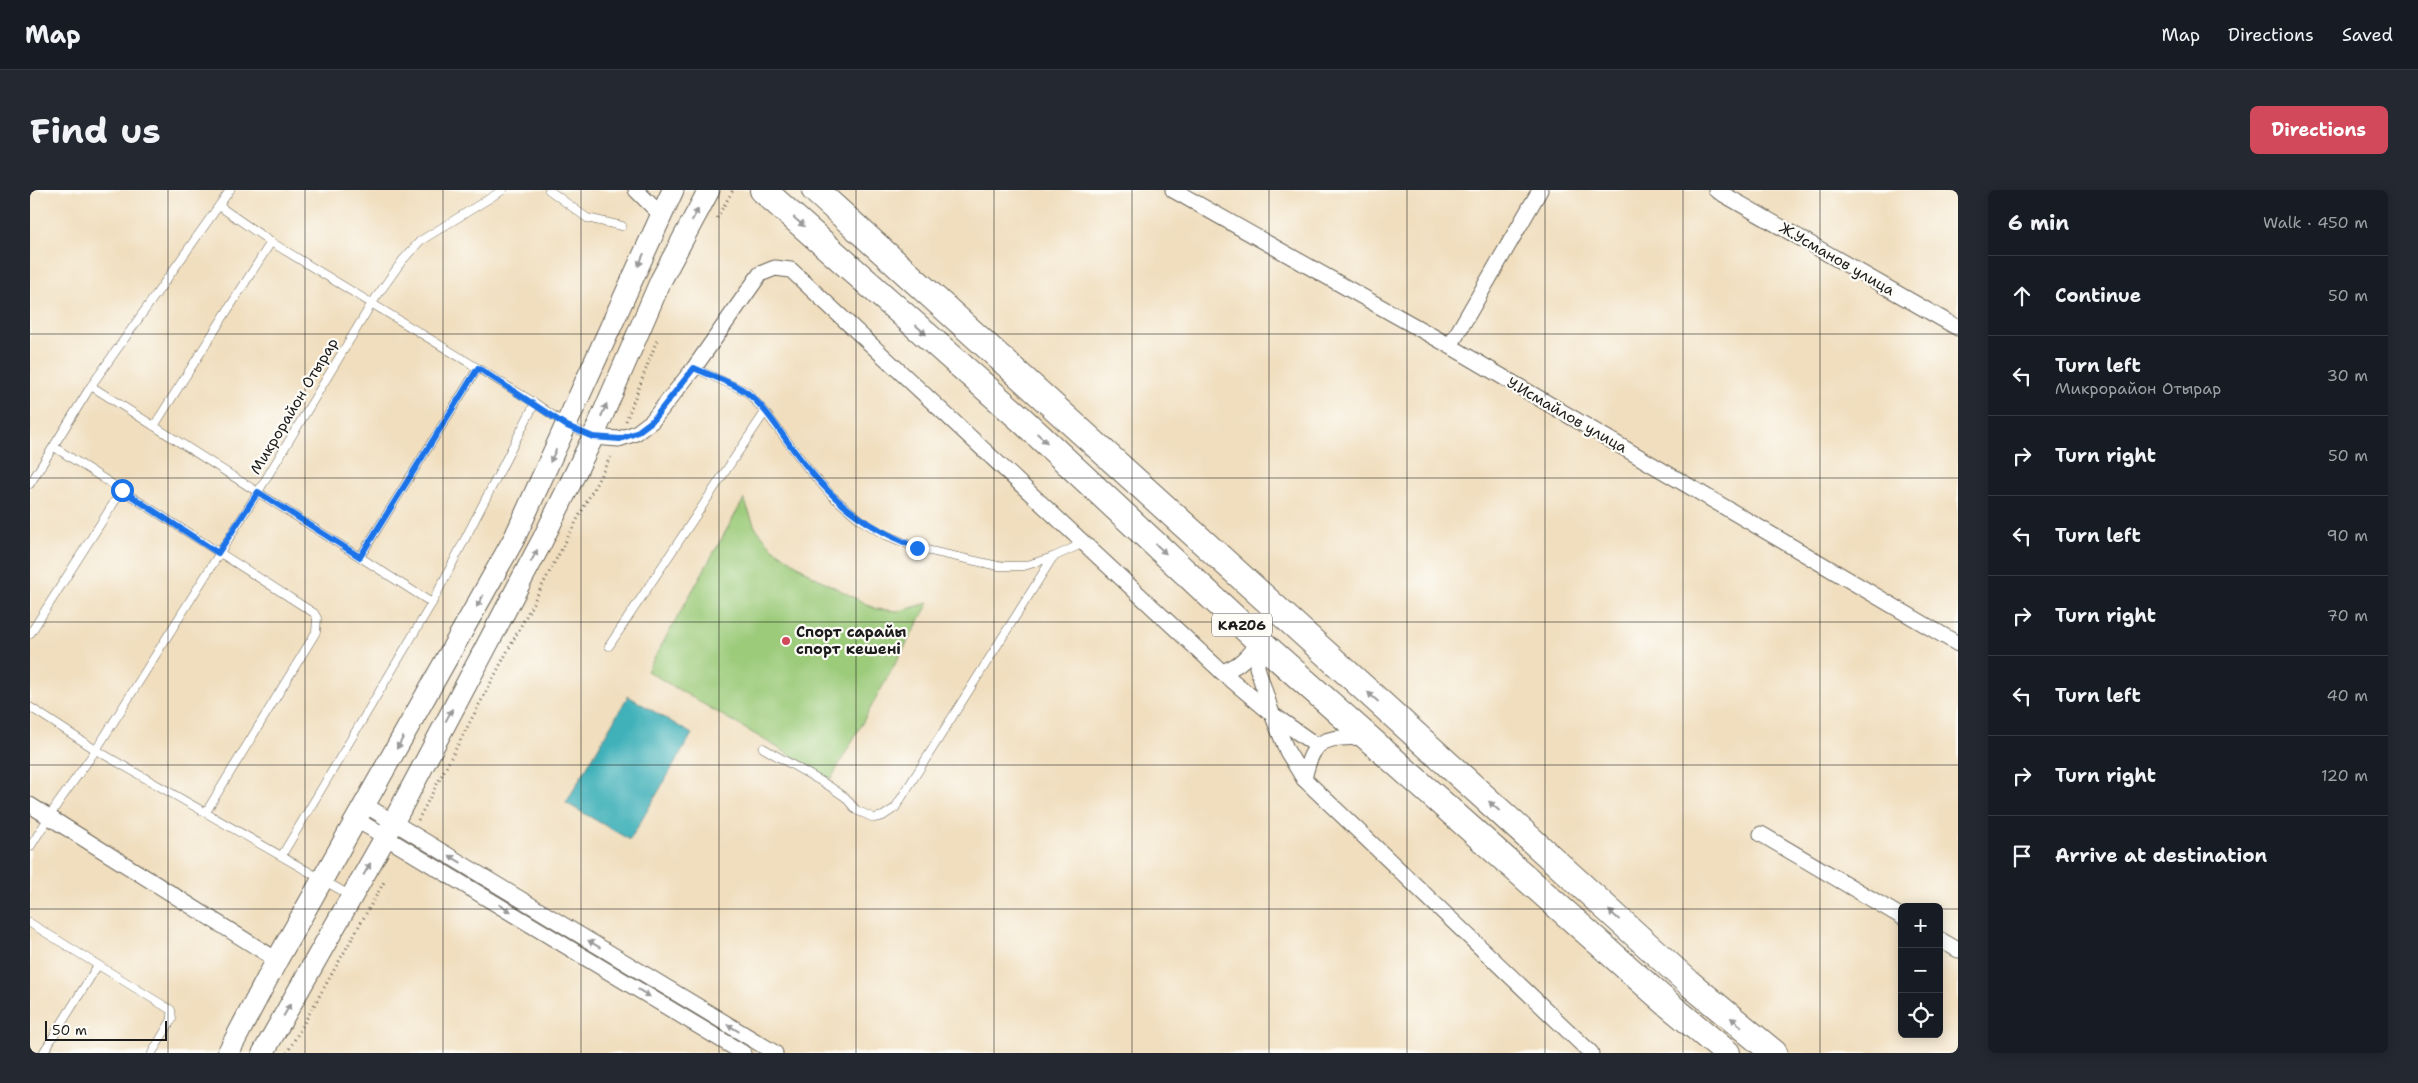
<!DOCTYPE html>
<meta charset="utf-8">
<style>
body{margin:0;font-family:"Shantell Sans",sans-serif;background:#242831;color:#f1f3f6}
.controls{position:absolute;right:15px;bottom:15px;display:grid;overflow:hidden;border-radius:8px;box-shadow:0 2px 12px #0003}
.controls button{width:45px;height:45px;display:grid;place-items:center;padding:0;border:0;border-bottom:1px solid #363941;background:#171b24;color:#f1f3f6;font:25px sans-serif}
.scale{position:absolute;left:15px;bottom:12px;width:122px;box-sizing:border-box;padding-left:5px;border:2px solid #1c1c1c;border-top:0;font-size:14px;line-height:18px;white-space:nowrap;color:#1c1c1c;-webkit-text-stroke:4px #fdfcf7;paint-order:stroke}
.stop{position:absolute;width:15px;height:15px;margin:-11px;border:4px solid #1a73e8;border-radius:50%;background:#fff}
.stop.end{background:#1a73e8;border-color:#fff;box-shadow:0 1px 5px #0008}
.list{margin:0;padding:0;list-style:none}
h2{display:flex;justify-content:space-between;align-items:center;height:65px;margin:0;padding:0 20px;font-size:21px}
h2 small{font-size:16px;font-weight:400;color:#9ea1a6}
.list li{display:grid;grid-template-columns:32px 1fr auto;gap:15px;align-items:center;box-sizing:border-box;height:80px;padding:0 20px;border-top:1px solid #363941}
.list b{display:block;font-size:19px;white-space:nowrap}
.list p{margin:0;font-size:16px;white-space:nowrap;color:#9ea1a6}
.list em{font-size:16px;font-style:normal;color:#9ea1a6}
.icon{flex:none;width:28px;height:28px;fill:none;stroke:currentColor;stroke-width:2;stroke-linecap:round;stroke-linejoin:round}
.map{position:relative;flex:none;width:1928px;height:863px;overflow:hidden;border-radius:8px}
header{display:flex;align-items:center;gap:30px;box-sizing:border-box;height:70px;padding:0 25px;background:#171b24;border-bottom:1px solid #363941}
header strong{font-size:24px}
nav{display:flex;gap:28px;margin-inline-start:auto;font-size:18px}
.intro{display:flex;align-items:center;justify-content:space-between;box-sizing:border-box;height:120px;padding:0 30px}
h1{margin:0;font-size:35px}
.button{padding:12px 22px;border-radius:8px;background:#d1495b;color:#fff;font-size:18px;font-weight:700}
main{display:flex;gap:30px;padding:0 30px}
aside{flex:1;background:#171b24;border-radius:8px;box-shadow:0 2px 12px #0003}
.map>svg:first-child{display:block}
.green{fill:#9ccb7a;stroke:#5c744b}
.water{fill:#41b1b9;stroke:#2e666a}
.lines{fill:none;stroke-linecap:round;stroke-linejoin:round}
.lane-casing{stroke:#666055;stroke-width:9}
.street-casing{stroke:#666055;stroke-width:17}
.secondary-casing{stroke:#666055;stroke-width:23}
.highway-casing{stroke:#666055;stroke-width:28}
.path{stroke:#666055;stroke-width:3;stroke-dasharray:1 4;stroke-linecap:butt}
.lane{stroke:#fff;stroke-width:8}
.street{stroke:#fff;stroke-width:15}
.secondary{stroke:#fff;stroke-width:21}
.highway{stroke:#fff;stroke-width:26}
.oneway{fill:#999}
.route{stroke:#1a73e8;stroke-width:6}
.grid{fill:none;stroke:#1c1c1c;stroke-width:1;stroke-opacity:0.55}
.poi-dot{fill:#d1495b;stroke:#fdfcf7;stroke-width:2}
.labels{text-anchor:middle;stroke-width:4.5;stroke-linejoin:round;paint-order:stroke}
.shield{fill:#fdfcf7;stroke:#605f5e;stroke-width:1}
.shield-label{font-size:14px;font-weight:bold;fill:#1c1c1c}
.street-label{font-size:15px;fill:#1c1c1c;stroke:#fdfcf7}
.poi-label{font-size:15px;font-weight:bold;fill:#1c1c1c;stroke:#fdfcf7;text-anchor:start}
</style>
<header>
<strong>Map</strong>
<nav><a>Map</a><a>Directions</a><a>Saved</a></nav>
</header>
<div class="intro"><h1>Find us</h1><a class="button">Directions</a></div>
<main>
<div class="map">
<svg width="1928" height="863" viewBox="0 0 1928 863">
<rect width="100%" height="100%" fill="#fdfcf7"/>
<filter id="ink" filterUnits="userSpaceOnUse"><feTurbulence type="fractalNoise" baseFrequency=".02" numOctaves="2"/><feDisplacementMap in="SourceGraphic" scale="10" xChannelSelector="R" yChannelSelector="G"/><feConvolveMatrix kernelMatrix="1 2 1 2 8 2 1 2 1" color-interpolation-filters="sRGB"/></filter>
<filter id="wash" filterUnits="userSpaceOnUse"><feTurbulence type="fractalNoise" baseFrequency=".0096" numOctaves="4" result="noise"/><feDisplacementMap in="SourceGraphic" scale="20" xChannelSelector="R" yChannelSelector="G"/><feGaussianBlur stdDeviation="1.12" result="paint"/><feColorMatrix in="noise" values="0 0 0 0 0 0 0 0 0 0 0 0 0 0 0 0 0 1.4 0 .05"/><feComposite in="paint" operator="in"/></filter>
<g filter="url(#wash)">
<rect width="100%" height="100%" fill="#f0debe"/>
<polygon class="green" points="714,309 725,337 743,358 783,386 846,419 869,421 899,413 801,589 617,481"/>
<polygon class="water" points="598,506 662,544 600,650 536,613"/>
</g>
<g filter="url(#ink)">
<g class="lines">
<g class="lane-casing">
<g id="lane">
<polyline points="519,0 557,28 592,36"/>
<polyline points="189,16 241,52 505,213 537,235 561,246"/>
<polyline points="664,178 717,202 735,222 779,280 802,306 832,331 853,344 887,358 968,376 994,376 1023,367 1054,353"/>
<polyline points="61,196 402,413"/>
<polyline points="124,236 241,52"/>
<polyline points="24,257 284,423 287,428 286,442 280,452 176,622"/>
<polyline points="0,294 61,196 200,0"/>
<polyline points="330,367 448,178"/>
<polyline points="0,444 92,300"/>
<polyline points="579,456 735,222"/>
<polyline points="0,517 66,560 321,706"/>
<polyline points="733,558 799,596 815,607 826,620 844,628 853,626 865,618 1023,367"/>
<polyline points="0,657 28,613 66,560 228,302 342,113 372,71 390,51 473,0"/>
<polyline points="252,665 402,413 505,213"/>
<polyline points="0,733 141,820 142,829 122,863"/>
<polyline points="13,863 68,775"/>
</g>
</g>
<g class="street-casing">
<g id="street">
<polyline points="606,0 631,25"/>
<polyline points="1143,0 1420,156 1928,454"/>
<polyline points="1686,0 1928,138"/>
<polyline points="1420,156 1510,0"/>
<polyline points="563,247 589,249 606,243 622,231 664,178 730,84 745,78 761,80 1192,482 1242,524 1287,556"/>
<polyline points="1229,451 1227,477 1242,524 1257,561 1274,589 1561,863"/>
<path d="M1192,482c18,-6 26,-16 37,-31"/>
<path d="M1274,589c9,-44 23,-41 63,-42"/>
<polyline points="0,615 247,770"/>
<polyline points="335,615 745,863"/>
<polyline points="327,630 713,863"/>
<polyline points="1731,644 1872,727"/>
<polyline points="1909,749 1928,760"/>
</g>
</g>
<g class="secondary-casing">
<g id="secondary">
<polyline points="198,863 247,770 484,349 643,0"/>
<polyline points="233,863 356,646 512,351 563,247 631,90 679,0"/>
</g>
</g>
<g class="highway-casing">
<g id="highway">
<polyline points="733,0 991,229 1229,451 1638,814 1697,863"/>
<polyline points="785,0 1659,793 1744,863"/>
</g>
</g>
<g class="path">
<polyline points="687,28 703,0"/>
<polyline points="596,231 627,150"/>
<polyline points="388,630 582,264"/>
<polyline points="257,863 354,692"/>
</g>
<use href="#lane" class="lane"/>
<use href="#street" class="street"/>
<use href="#secondary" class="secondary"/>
<use href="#highway" class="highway"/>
</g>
<defs><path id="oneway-solid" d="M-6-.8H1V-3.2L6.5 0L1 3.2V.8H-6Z" transform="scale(1.25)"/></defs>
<g class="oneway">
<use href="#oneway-solid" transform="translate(665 25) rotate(-62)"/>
<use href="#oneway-solid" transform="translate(769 32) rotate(41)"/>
<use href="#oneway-solid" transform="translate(611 70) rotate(114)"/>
<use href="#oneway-solid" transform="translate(891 140) rotate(42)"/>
<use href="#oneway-solid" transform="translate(574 220) rotate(-67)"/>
<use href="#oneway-solid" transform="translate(1012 248) rotate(43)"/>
<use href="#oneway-solid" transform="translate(523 266) rotate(115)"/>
<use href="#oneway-solid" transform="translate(1131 359) rotate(43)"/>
<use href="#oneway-solid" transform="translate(504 366) rotate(-62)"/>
<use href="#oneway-solid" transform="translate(450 411) rotate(119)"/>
<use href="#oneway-solid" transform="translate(1343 507) rotate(-138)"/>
<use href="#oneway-solid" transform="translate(419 525) rotate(-62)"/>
<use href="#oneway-solid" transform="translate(370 553) rotate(119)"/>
<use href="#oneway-solid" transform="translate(1464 616) rotate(-138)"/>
<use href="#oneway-solid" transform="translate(425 669) rotate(-149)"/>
<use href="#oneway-solid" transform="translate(337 679) rotate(-60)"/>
<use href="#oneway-solid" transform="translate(475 718) rotate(31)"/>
<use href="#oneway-solid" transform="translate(1584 725) rotate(-138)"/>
<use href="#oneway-solid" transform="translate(564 754) rotate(-149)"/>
<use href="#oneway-solid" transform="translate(614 803) rotate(31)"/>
<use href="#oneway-solid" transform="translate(257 820) rotate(-61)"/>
<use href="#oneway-solid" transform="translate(1706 832) rotate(-141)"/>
<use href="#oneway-solid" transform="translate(703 838) rotate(-149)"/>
</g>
</g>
<g class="lines" filter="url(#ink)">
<path class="route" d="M92,300l96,63 40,-61 102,65 118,-189 89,58 26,11 27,2 16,-6 16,-12 42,-53c17,8 36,13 52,24 20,15 35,42 50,61 37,49 65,71 121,95"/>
</g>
<path class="grid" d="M138,0v863M275,0v863M413,0v863M551,0v863M689,0v863M826,0v863M964,0v863M1102,0v863M1239,0v863M1377,0v863M1515,0v863M1653,0v863M1790,0v863M0,144h1928M0,288h1928M0,432h1928M0,575h1928M0,719h1872M1909,719h19"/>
<circle class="poi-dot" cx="756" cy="451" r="5"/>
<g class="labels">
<rect class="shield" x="1182" y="423.5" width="60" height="23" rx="4"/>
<g class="shield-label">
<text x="1212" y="440">KАZ06</text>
</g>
<g class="street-label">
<text transform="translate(1807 69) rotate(30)" y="5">Ж.Усманов улица</text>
<text transform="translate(264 216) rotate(-59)" y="5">Микрорайон Отырар</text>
<text transform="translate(1537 225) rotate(30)" y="5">У.Исмайлов улица</text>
</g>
<g class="poi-label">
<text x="766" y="447">Спорт сарайы<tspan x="766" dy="17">спорт кешені</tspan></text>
</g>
</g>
</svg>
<div class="controls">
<button>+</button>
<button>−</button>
<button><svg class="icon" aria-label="locate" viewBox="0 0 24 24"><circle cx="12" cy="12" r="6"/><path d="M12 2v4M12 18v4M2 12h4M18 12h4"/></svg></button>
</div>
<div class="scale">50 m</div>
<div class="stop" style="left:92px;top:300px"></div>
<div class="stop end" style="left:887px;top:358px"></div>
</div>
<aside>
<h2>6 min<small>Walk · 450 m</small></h2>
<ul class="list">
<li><svg class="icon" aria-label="ahead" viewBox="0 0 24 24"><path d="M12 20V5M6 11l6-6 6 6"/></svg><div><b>Continue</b></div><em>50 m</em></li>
<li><svg class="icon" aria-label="left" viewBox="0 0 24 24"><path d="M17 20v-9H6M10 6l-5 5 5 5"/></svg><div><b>Turn left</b><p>Микрорайон Отырар</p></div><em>30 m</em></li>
<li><svg class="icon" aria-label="right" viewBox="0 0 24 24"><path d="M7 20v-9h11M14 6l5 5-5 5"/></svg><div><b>Turn right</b></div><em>50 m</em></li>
<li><svg class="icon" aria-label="left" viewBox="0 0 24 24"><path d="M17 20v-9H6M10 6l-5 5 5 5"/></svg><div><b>Turn left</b></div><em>90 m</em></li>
<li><svg class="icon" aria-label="right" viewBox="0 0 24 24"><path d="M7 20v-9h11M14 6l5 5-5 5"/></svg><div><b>Turn right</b></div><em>70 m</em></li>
<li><svg class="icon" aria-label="left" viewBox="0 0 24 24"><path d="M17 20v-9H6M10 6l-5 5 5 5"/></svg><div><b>Turn left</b></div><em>40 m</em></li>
<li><svg class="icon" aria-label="right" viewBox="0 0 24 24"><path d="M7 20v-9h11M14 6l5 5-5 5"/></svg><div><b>Turn right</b></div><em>120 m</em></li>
<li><svg class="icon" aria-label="arrive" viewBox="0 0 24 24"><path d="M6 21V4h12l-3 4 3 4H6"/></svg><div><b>Arrive at destination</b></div></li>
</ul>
</aside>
</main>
